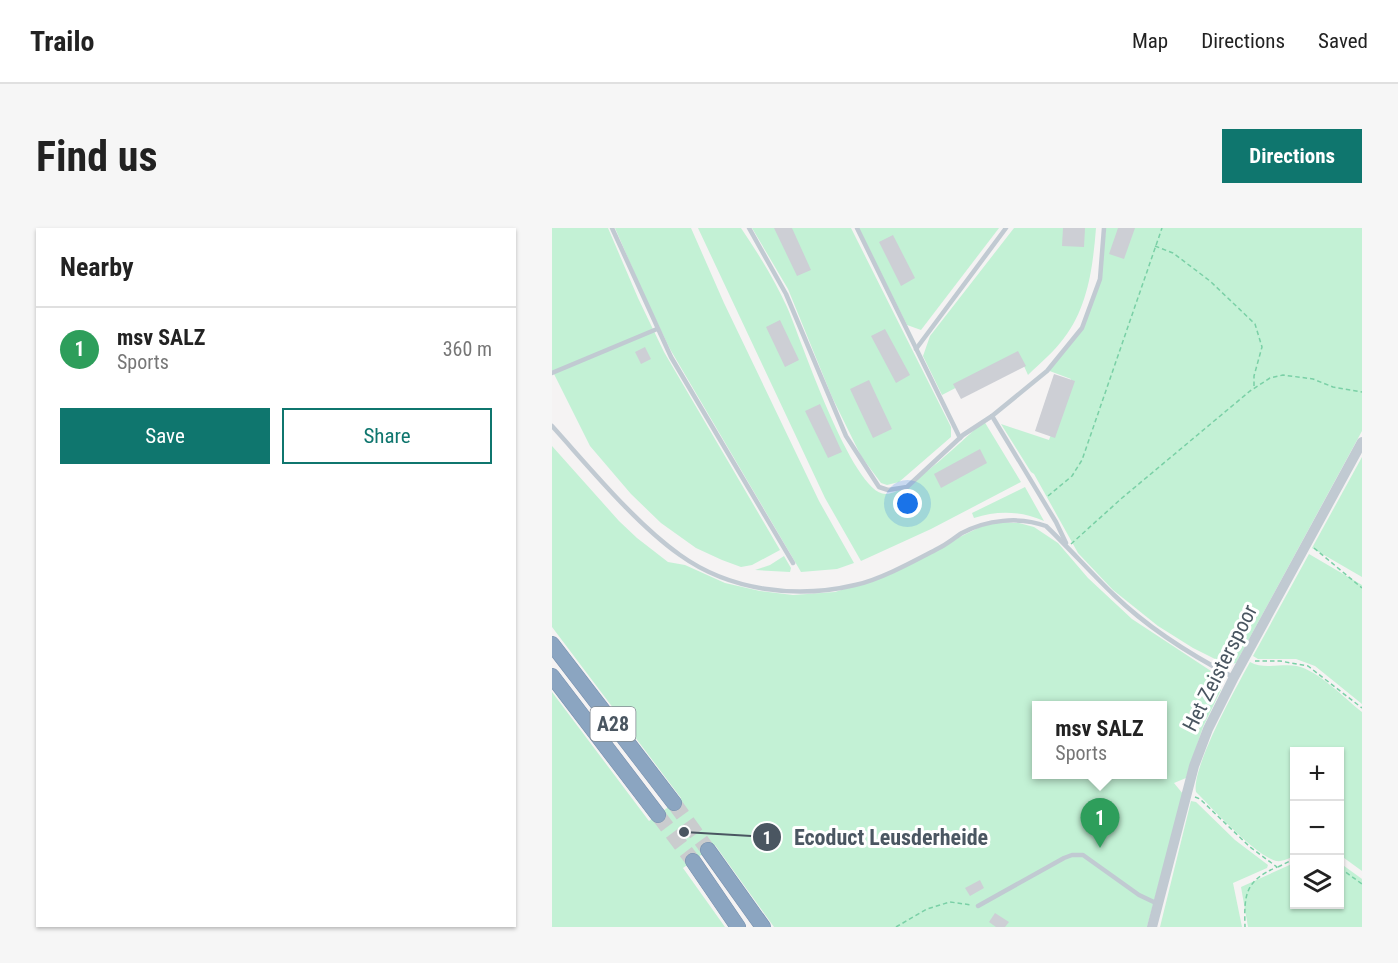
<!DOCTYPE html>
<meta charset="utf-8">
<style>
body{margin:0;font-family:"Roboto Condensed",sans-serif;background:#f6f6f6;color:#222}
.controls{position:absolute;right:18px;bottom:18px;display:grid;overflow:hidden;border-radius:0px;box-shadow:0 2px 4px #0004}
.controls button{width:54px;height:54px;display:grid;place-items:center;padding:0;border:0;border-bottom:2px solid #e0e0e0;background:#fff;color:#222;font:30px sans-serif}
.you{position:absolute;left:356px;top:276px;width:21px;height:21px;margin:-15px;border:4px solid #fff;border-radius:50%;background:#1a73e8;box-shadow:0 0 0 9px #1a73e833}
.badge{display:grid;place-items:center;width:39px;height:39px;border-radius:50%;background:#0f766e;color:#fff;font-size:20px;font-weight:700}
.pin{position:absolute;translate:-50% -50px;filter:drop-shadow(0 2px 3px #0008)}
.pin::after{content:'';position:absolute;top:32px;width:21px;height:18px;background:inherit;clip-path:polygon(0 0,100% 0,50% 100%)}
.popup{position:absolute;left:480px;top:473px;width:135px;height:78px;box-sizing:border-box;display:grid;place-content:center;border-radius:0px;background:#fff;filter:drop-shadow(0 2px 4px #0005);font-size:20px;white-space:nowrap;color:#767676}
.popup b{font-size:22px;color:#222}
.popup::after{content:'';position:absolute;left:50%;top:100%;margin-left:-12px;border:12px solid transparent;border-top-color:#fff}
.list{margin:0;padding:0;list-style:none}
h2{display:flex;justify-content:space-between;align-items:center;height:78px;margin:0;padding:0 24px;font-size:26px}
h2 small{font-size:20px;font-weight:400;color:#767676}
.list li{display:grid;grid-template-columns:39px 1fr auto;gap:18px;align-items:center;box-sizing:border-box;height:84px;padding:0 24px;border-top:2px solid #e0e0e0}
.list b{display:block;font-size:22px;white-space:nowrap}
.list p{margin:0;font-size:20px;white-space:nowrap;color:#767676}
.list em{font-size:20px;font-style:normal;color:#767676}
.actions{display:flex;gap:12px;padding:18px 24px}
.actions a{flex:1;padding:14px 0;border:2px solid #0f766e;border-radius:0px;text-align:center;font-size:21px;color:#0f766e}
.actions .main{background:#0f766e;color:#fff}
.icon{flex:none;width:33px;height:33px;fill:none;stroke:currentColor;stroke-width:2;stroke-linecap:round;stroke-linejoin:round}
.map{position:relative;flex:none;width:810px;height:699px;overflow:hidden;border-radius:0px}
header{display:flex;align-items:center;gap:36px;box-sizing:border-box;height:84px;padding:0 30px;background:#fff;border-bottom:2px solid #e0e0e0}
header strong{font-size:28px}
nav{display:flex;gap:33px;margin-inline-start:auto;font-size:21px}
.intro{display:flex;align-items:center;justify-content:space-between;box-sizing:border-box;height:144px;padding:0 36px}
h1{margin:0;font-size:42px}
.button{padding:15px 27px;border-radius:0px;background:#0f766e;color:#fff;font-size:21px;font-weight:700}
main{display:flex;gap:36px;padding:0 36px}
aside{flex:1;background:#fff;border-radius:0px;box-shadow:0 2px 4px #0004}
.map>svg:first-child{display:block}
.green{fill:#c3f1d5;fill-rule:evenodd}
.building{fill:#cdcfd5}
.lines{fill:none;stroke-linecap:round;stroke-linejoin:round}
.motorway-tunnel{stroke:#caccce;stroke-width:15;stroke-dasharray:15 8;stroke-linecap:butt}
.motorway-casing{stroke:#7690ad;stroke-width:16}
.path{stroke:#7ad0a6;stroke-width:1.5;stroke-dasharray:4.5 3;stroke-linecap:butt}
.service{stroke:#c1cad2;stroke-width:4.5}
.tertiary{stroke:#c1cad2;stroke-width:10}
.motorway{stroke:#8ba5c1;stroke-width:15}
.labels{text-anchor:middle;stroke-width:6;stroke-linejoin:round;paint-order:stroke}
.shield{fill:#fff;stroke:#808990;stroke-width:1.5}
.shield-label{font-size:20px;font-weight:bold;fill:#4a5661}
.street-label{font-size:21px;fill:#4a5661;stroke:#fff}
.leader{fill:none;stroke:#4a5661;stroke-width:2}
.callout-dot{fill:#4a5661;stroke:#fff;stroke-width:2}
.mark-label{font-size:18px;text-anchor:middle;font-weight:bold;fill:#fff}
.callout-label{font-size:22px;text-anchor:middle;font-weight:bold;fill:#4a5661;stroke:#fff;stroke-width:6;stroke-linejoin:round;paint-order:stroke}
</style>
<header>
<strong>Trailo</strong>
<nav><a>Map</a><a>Directions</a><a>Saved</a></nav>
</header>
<div class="intro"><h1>Find us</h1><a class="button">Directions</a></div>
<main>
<aside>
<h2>Nearby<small></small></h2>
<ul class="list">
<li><span class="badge" style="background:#2e9e5b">1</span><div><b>msv SALZ</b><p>Sports</p></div><em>360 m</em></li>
</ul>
<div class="actions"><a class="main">Save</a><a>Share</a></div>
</aside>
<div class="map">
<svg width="810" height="699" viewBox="0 0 810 699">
<rect width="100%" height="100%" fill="#f5f3f3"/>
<g class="green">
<polygon points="0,0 56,0 86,70 112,124 228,322 200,337 189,339 170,332 144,320 109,295 79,266 38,218 0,142"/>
<polygon points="63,0 139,0 172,75 267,273 302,335 285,341 249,344 118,121 92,67"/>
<path d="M146,0h43c17,25 33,51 46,79 13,29 66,191 100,187 23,-2 78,-56 97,-73l37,61 -90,47 -70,32 -36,-63z"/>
<polygon points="200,0 299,0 399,199 399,209 347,254 335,257 329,255 309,228 280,169 236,61"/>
<polygon points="306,0 447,0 369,102 355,97"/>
<path d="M462,0h82c-3,38 -8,79 -32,110 -10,14 -24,25 -36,37l-9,-20 -77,40 -19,-39 7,-20z"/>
<polygon points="554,0 810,0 810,203 684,435 675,437 641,420 606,398 561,362 526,325 482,246 479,244 449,196 497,212 519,151 495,142 531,97 548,49"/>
<path d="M0,218l67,75 18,17 31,24 17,3 40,18 35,8 33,4 42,-3 40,-13 105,-52 18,-5 21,1 15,4 24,16 30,35 44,41 79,52 6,5 4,14 -18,37 -17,51 -12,5 9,11 -36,133h-373l-59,-82 -32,23 42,59h-173v-235l97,129 32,-23 -129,-171zM485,478h126v68h-126z"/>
<polygon points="810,229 810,349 760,320"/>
<path d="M473,259l19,34c-23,-10 -46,-11 -70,-3l-2,-5z"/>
<polygon points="757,326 810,357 810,476 763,438 744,431 706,431 701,428"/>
<polygon points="232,328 239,340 238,344 203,342 218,337"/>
<path d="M698,434c14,8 31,1 47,4 22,5 47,32 65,46v159l-22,-16v-103h-46v104c-5,2 -11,6 -18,5 -21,-6 -63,-52 -80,-69 -5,-24 41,-106 54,-130z"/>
<polygon points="639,573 644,574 683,612 716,637 715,640 681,655 690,699 608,699"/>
<polygon points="742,635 742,676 788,676 788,635 810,651 810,699 696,699 689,659"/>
</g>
<g class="building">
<polygon points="222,0 240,0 259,42 245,48"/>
<polygon points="511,0 533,0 532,19 510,18"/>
<polygon points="566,0 583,0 572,31 557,26"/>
<polygon points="341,7 363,50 349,58 327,14"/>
<polygon points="228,92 247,132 233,139 214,99"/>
<polygon points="333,101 358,147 344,155 319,108"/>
<polygon points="93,119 99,131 89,136 83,124"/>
<polygon points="466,123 474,138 409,171 401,156"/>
<polygon points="502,146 523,153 503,210 483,203"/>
<polygon points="317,152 340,201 321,210 298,161"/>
<polygon points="268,176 290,224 276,230 253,183"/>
<polygon points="428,221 435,235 389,260 382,246"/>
<polygon points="428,652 432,660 418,668 413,660"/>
<polygon points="443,685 457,694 453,699 444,699 437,694"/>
</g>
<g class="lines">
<g class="motorway-tunnel">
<polyline points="122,575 156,622"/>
<polyline points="106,587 141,633"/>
</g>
<g class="motorway-casing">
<g id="motorway">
<polyline points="0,416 122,575"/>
<polyline points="0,448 106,587"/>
<polyline points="156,622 211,699"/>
<polyline points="141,633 186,699"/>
</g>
</g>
<g class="path">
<polyline points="603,18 621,25 658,53 703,96 710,119 702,148 702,160"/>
<polyline points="496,268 520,248 530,232 610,0"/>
<polyline points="519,316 570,270 698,163 718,150 731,147 761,151 781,159 810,164"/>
<polyline points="762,320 810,360"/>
<polyline points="703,433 728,433 756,438 810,480"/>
<path d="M643,569l5,2 50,48 27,20c-32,14 -33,27 -32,60"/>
<polyline points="726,639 742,631"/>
<polyline points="788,640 810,656"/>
<polyline points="344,699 375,681 398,674 420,677"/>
</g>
<g class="service">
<polyline points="60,0 119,129 241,335"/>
<polyline points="197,0 234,66 294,208 327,259 336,262 355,259 411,207 440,188 495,143 530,100 548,51 552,0"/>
<polyline points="305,0 408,210"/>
<polyline points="364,121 454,0"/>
<polyline points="0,145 105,101"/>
<polyline points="440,188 504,294 514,315"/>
<path d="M0,198c38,42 83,97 128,129 50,36 117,44 175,30 25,-5 61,-25 84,-37 8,-4 15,-10 23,-15 24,-13 57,-17 84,-7 23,22 45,47 68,69 35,34 77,60 119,82"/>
<polyline points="426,678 512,630 520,627 531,627 587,667 606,676"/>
</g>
<polyline class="tertiary" points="600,699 642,538 656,501 682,449 810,214"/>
<use href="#motorway" class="motorway"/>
</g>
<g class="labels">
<rect class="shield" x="38.5" y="479" width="45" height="34" rx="4.5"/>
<g class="shield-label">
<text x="61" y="503">A28</text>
</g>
<g class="street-label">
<text transform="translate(668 440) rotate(-63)" y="7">Het Zeisterspoor</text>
</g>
</g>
<path class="leader" d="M132 604L215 609"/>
<g class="callout-dot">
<circle cx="132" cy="604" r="6"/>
<circle cx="215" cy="609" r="15"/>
</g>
<g class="mark-label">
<text x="215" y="616">1</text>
</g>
<g class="callout-label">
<text x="339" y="617">Ecoduct Leusderheide</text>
</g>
</svg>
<div class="controls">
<button>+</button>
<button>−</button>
<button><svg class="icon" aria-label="layers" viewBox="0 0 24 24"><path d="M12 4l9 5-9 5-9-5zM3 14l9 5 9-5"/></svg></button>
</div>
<div class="you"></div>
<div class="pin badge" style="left:548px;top:620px;background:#2e9e5b">1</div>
<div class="popup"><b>msv SALZ</b>Sports</div>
</div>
</main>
